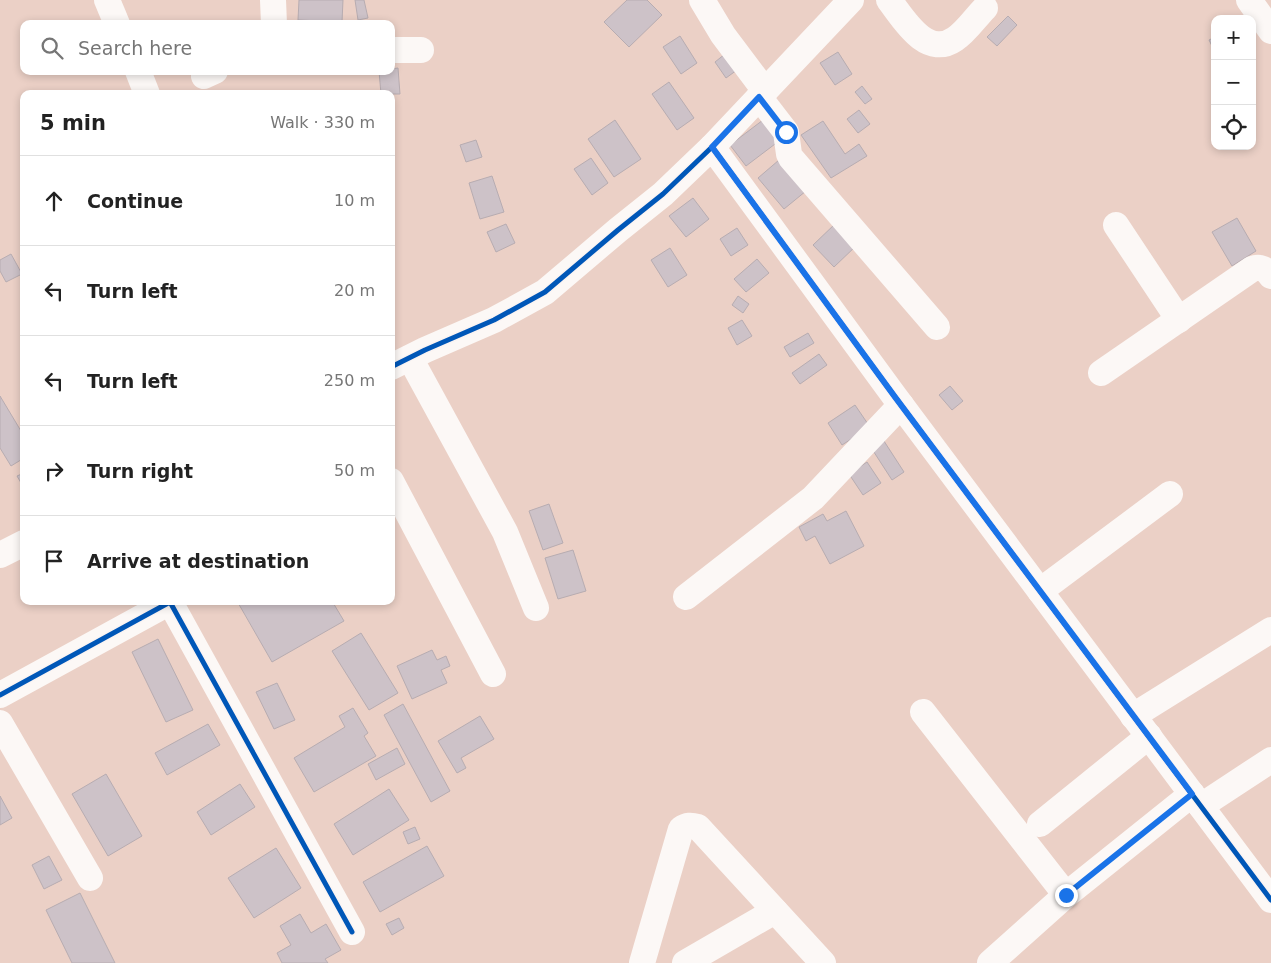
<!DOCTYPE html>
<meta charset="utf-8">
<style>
body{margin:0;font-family:"DejaVu Sans",sans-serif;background:#f6f6f6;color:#222}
.controls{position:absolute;right:15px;top:15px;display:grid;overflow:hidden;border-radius:10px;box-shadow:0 2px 8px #0003}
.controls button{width:45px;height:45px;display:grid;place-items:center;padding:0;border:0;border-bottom:1px solid #e0e0e0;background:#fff;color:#222;font:25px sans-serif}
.stop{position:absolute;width:15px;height:15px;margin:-11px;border:4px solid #1a73e8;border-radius:50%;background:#fff}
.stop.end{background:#1a73e8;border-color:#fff;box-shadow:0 1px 5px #0008}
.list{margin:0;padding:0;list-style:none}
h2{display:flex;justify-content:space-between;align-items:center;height:65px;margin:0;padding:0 20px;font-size:21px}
h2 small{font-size:16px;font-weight:400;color:#767676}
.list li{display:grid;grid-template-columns:32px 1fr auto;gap:15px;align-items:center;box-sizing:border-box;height:90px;padding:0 20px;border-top:1px solid #e0e0e0}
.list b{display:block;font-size:19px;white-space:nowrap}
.list em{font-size:16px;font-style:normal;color:#767676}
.icon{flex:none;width:28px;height:28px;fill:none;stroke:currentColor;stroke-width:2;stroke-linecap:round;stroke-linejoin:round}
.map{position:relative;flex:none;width:1271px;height:963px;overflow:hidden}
.search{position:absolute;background:#fff;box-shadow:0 2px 8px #0003;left:20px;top:20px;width:375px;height:55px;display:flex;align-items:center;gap:12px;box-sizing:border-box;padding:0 18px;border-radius:10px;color:#767676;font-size:19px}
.panel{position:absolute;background:#fff;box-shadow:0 2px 8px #0003;left:20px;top:90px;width:375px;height:515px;border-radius:10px}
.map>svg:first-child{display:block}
.building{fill:#cdc2c8;stroke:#b7acb1}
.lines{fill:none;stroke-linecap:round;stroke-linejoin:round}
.minor{stroke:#fcf8f6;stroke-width:26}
.cycleway-casing{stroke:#fbf4f2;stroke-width:8}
.cycleway{stroke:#0057b8;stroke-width:5}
.route{stroke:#1a73e8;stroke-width:6}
</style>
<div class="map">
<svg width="1271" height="963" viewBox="0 0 1271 963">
<rect width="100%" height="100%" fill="#ebd0c6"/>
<g class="building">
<polygon points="299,0 343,0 342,22 298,20"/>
<polygon points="355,0 364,0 368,18 358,20"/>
<polygon points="627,0 647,0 662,15 629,47 604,22"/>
<polygon points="1008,16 1017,25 997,46 987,37"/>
<polygon points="680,36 697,63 681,74 663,47"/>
<polygon points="1215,37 1215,52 1209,40"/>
<polygon points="838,52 852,74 835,85 820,63"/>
<polygon points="725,54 737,70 726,78 715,62"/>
<polygon points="398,68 400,94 381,94 379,71 391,71 391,69"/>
<polygon points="669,82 694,118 677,130 652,94"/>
<polygon points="862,86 872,99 865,104 855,92"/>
<polygon points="859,110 870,124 858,133 847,119"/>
<polygon points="615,120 641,159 614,177 588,139"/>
<polygon points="763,120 779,141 746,166 730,145"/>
<polygon points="823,121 845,154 859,144 867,156 831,178 801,135"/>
<polygon points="476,140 482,157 466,162 460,145"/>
<polygon points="591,158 608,183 592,195 574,169"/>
<polygon points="779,160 806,191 784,209 758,178"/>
<polygon points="492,176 504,212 480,219 469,183"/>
<polygon points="693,198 709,219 686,237 669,216"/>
<polygon points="1237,218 1256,251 1232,266 1212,232"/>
<polygon points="836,223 857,245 834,267 813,245"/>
<polygon points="506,224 515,243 496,252 487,232"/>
<polygon points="737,228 748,245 731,256 720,239"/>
<polygon points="670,248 687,275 668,287 651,260"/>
<polygon points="11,254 22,274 6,282 0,271 0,260"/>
<polygon points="757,259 769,273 746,292 734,279"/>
<polygon points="738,296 749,304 743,313 732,305"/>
<polygon points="742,320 752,336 737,345 728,328"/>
<polygon points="808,333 814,343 790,357 784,347"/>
<polygon points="819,354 827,365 800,384 792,373"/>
<polygon points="950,386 963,401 952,410 939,395"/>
<polygon points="0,396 24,436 24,458 11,466 0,448"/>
<polygon points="855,405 870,427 842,445 828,423"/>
<polygon points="882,438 904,472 892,480 870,446"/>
<polygon points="867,462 881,483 863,495 849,474"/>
<polygon points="24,473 24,488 17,476"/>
<polygon points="549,504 563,543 543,550 529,511"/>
<polygon points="846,511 864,546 830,564 815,536 806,541 799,527 823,514 827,521"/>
<polygon points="573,550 586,591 558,599 545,558"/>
<polygon points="237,601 332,601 344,621 272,662"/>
<polygon points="361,633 398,693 369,710 332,651"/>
<polygon points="158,639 193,710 166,722 132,652"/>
<polygon points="432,650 437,660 446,656 450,666 441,670 447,683 412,699 397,666"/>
<polygon points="277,683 295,720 274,729 256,692"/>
<polygon points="403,704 450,791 431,802 384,715"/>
<polygon points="353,708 368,733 364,736 376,756 314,792 294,758 345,727 339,716"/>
<polygon points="480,716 494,739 461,758 466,768 457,773 438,741"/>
<polygon points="208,724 220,745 167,775 155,753"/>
<polygon points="397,748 405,764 376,780 368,764"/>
<polygon points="106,774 142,836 108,856 72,794"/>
<polygon points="240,784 255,807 211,835 197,812"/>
<polygon points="389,789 409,820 353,855 334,824"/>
<polygon points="0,796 12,818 0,825"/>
<polygon points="415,827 420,839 408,844 403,832"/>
<polygon points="427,846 444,876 380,912 363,882"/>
<polygon points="276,848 301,888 254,918 228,878"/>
<polygon points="49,856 62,880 44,889 32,865"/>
<polygon points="80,893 115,963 72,963 46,910"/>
<polygon points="300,914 311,933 326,924 341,950 325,959 328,963 282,963 277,953 291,945 280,926"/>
<polygon points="399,918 404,928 392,935 386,924"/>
</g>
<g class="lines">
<g class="minor">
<polyline points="107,0 117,24"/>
<polyline points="273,0 274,24"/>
<polyline points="702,0 723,35 765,91"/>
<path d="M889,0c14,18 37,59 66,39 11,-7 20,-21 30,-31"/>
<polyline points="1249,0 1271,31"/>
<polyline points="391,50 421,50"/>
<polyline points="138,71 147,94"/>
<polyline points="204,76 215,71"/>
<polyline points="759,97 786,132 789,154 791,158 937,327"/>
<polyline points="712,147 851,0"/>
<polyline points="1116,225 1179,320"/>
<polyline points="410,358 505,532 536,608"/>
<polyline points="391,367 425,350 494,320 545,292 618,230 663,194 712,147 895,397 1271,900"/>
<path d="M1101,373l151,-104c8,-3 14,0 19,7"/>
<polyline points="391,481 493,674"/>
<polyline points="0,555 24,543"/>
<polyline points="1040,591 1170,494"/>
<polyline points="686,597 813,498 901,405"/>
<polyline points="0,695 170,602 352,932"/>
<polyline points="923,712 1066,895"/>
<polyline points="1133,716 1271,630"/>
<polyline points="0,723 90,878"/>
<polyline points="1201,806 1271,760"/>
<polyline points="1040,824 1149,736"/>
<path d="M642,963l39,-134c6,-4 10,-4 17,-2l125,136"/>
<polyline points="685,963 775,911"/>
<polyline points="990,963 1066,895 1192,794"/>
</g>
<g class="cycleway-casing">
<g id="cycleway">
<polyline points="391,367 425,350 494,320 545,292 618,230 663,194 712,147 895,397 1271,900"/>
<polyline points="0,695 170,602 352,932"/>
</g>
</g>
<use href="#cycleway" class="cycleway"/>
</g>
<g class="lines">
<polyline class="route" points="786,132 759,97 712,147 895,397 1192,794 1066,895"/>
</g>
</svg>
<div class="controls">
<button>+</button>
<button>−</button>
<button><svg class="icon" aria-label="locate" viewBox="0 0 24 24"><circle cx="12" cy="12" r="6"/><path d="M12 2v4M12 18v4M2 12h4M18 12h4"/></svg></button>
</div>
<div class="stop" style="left:786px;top:132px"></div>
<div class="stop end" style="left:1066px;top:895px"></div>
<div class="search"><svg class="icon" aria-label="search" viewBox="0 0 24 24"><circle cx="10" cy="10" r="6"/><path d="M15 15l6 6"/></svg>Search here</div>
<section class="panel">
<h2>5 min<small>Walk · 330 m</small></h2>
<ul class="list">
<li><svg class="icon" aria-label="ahead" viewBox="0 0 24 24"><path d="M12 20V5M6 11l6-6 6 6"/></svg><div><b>Continue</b></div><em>10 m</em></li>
<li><svg class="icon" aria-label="left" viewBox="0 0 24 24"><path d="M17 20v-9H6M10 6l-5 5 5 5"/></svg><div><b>Turn left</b></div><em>20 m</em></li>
<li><svg class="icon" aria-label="left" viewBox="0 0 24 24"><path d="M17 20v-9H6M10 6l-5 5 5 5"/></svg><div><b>Turn left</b></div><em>250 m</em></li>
<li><svg class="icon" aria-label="right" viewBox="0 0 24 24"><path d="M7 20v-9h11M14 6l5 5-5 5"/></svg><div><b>Turn right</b></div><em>50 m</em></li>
<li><svg class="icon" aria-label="arrive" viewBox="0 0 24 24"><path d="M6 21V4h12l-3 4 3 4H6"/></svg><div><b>Arrive at destination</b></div></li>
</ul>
</section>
</div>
